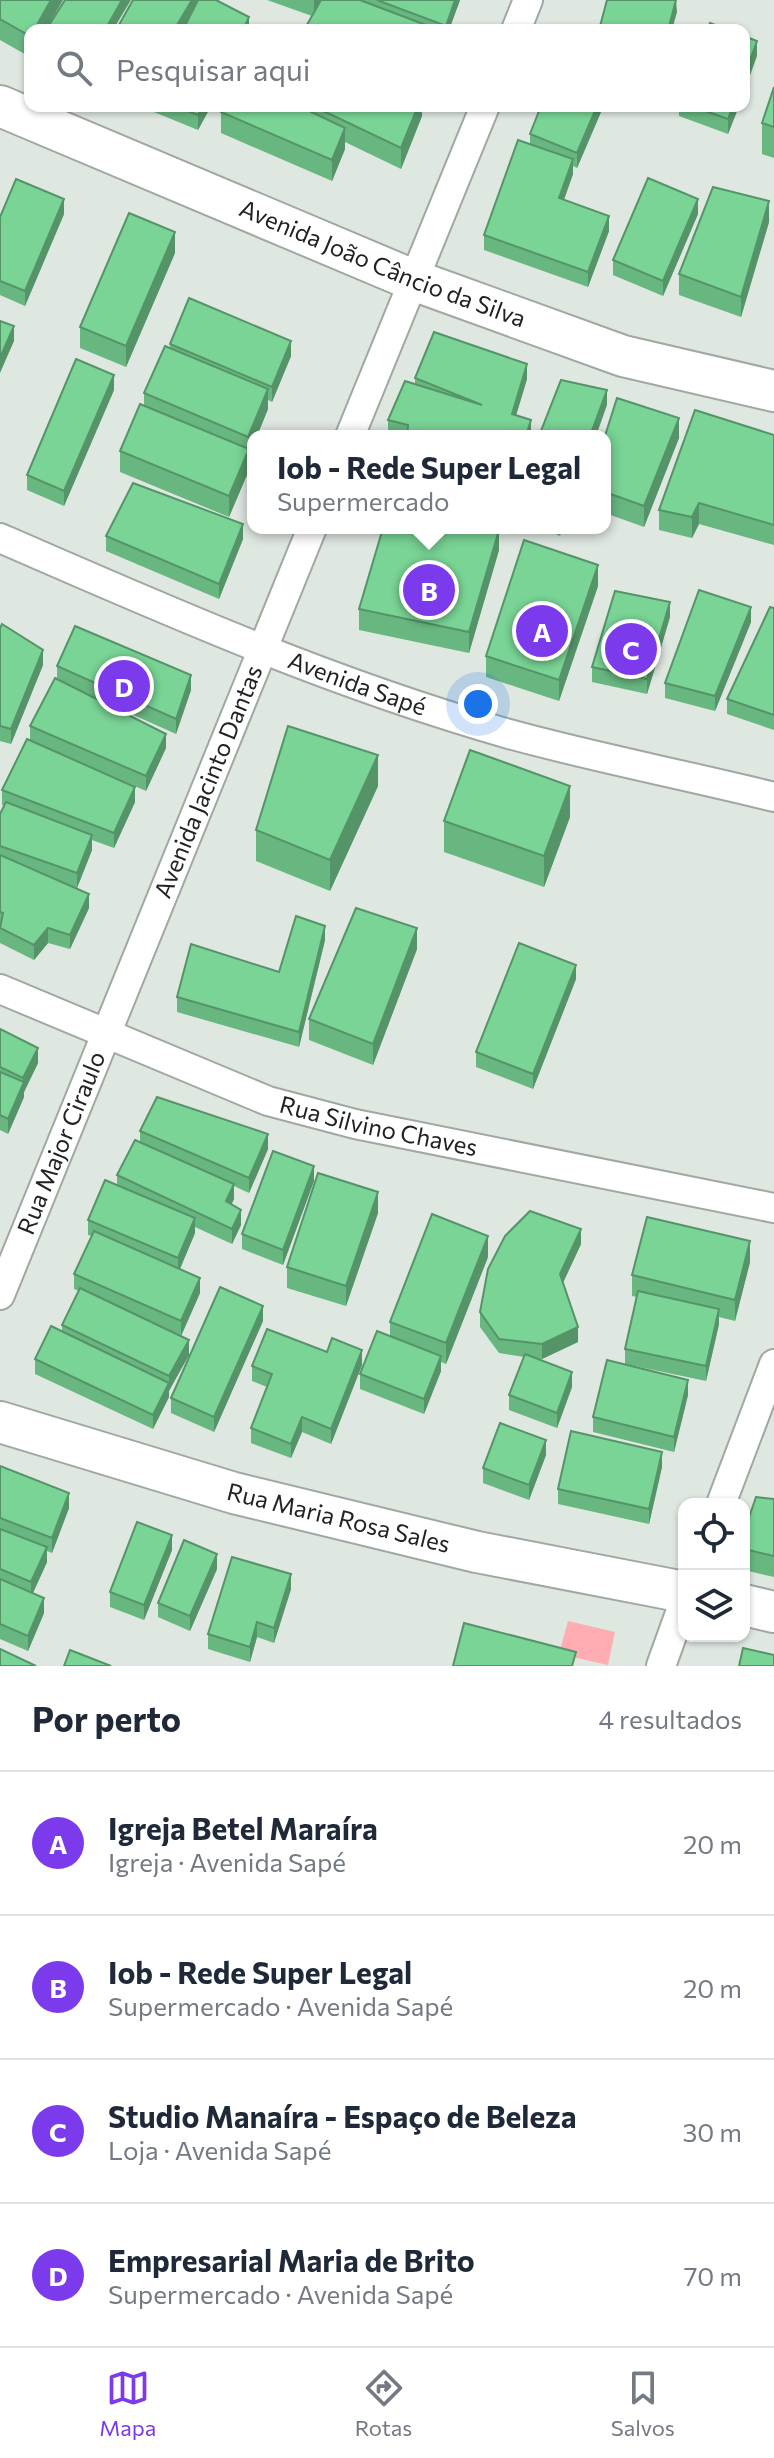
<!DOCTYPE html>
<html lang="pt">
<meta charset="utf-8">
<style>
body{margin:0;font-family:Commissioner,sans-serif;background:#f6f6f7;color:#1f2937}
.controls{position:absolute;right:24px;bottom:24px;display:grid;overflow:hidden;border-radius:16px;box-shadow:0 2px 6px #0004}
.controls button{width:72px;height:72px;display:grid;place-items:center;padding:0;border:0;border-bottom:2px solid #e0e1e3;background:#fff;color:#1f2937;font:40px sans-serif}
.you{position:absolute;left:478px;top:704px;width:28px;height:28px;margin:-20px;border:6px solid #fff;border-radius:50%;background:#1a73e8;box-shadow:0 0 0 12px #1a73e833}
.badge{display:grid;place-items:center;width:52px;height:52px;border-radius:50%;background:#7c3aed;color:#fff;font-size:26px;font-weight:700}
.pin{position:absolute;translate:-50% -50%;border:4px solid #fff;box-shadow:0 2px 8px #0006}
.popup{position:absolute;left:247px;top:430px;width:364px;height:104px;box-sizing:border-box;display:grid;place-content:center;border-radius:16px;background:#fff;filter:drop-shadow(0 2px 6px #0005);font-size:26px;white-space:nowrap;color:#747a83}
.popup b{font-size:30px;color:#1f2937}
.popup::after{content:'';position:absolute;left:50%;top:100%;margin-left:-16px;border:16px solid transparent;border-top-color:#fff}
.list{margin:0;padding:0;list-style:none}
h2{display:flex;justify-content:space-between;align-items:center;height:104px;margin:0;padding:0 32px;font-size:34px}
h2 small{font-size:26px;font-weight:400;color:#747a83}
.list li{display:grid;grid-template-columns:52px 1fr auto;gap:24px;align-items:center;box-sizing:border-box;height:144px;padding:0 32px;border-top:2px solid #e0e1e3}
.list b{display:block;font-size:30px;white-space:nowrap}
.list p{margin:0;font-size:26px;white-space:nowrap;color:#747a83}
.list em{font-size:26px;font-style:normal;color:#747a83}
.icon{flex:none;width:44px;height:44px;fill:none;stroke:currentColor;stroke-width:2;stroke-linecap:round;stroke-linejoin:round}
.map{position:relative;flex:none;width:774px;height:1666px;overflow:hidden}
.search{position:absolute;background:#fff;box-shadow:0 2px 6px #0004;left:24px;right:24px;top:24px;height:88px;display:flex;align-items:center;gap:20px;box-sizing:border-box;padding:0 28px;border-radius:16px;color:#747a83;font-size:30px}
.sheet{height:680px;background:#fff}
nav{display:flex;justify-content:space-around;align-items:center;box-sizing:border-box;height:112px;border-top:2px solid #e0e1e3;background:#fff;font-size:22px;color:#747a83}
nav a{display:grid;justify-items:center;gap:4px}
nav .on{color:#7c3aed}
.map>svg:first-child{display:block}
.green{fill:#ffacb3}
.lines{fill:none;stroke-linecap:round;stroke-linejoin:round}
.minor-casing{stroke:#a1a8a2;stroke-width:32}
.secondary-casing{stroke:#a1a8a2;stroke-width:44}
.minor{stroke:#fff;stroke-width:28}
.secondary{stroke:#fff;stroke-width:40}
.wall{fill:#68b680}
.shaded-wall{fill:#559468}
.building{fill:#79d495;stroke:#559468;stroke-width:2}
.labels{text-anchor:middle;stroke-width:7;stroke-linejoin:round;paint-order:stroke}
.street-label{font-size:24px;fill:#202321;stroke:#fff}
</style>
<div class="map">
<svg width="774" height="1666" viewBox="0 0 774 1666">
<rect width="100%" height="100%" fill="#dfe7e1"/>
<polygon class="green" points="568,1621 615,1632 608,1665 559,1654"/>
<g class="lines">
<g class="minor-casing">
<g id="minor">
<polyline points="516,30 528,0"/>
<polyline points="350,436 485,106"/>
<path id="s1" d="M0,538c167,73 333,146 509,196 87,24 177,41 265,63"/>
<path id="s2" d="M0,989l268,112 87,23 419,84"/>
<path id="s3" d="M0,1295l312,-767"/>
<polyline points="721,1504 774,1364"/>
<polyline points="661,1666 684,1602"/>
</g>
</g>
<g class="secondary-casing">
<g id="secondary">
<path id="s4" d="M0,106l413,174 210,76 151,35"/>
<path id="s5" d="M0,1422l234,71 243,59 207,40"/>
<polyline points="744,1605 774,1612"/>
</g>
</g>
<use href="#minor" class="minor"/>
<use href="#secondary" class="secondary"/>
</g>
<g class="wall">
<polygon points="0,0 30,30 30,57 0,40"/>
<polygon points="267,0 460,0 449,30 304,30 312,16"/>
<polygon points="774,87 774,158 762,154 762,123"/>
<polygon points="149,106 211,106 198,130 149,110"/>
<polygon points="223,106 422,106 422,116 401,169 345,142 345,149 332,181 221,133 221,112"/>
<polygon points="601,106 601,112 577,168 573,166 573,174 564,200 609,231 588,287 484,250 484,235 530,144 530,134"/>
<polygon points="679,106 739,106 728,134 679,116"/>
<polygon points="64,214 25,306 0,295 0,217"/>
<polygon points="698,214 663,296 613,275 613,260"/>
<polygon points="769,222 741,317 679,295 679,274"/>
<polygon points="175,253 126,367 80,348 80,327"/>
<polygon points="170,344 291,356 272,402 268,400 268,409 257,436 253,436 253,445 249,455 249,470 229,517 120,472 120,451 144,406 144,393 170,348"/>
<polygon points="415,378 527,379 516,415 531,436 388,435 388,420 415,384"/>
<polygon points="114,390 64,506 27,490 27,475"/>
<polygon points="774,435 774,545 699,524 692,538 659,530 659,510"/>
<polygon points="605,436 679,438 644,527 605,513"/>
<polygon points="543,528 563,528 560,536"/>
<polygon points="106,536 243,539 219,599 106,551"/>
<polygon points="499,550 469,653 359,630 359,609"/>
<polygon points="598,586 559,701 486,677 486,656"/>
<polygon points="774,608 774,730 727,714 727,699"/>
<polygon points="670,617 647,694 592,682 592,667"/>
<polygon points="751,622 715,711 665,698 665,683"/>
<polygon points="0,628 43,665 11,744 0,741"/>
<polygon points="57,666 191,690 176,734 91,696 166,748 146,791 66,756 135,802 114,848 92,840 92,850 77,888 89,908 70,949 48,943 34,960 0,943 0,814 4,806 2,805 2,790 30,740 30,726 57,679"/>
<polygon points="378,786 330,891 256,861 256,830"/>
<polygon points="570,817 544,887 444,852 444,821"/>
<polygon points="325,940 299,1047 177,1012 177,997 279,972"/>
<polygon points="417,949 373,1065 309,1040 309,1019"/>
<polygon points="576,979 533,1089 476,1067 476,1052"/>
<polygon points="0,1029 38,1063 24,1092 24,1097 8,1134 0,1130"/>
<polygon points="140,1131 268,1149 249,1193 234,1186 234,1199 231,1205 241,1225 232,1244 195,1227 195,1233 180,1269 200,1293 181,1336 189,1355 169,1390 169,1397 153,1429 35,1374 35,1359 62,1332 62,1325 79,1291 74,1289 74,1274 92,1236 88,1235 88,1220 117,1185 117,1175 140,1142"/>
<polygon points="314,1181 283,1265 242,1249 242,1234"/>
<polygon points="378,1213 346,1306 287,1288 287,1267"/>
<polygon points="581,1244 563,1283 578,1342 542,1359 538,1359 572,1387 557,1428 509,1410 509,1395 524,1357 499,1353 480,1327 480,1312"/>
<polygon points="488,1257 446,1364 441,1362 441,1371 424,1414 360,1389 360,1374 390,1336 390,1322"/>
<polygon points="750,1262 735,1321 719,1317 719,1324 706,1381 625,1364 625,1349 637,1297 632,1296 632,1275"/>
<polygon points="263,1321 214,1432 171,1413 171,1398"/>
<polygon points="362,1365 331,1444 302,1432 291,1458 251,1443 251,1428 267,1387 252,1381 252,1366"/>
<polygon points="688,1395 674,1452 593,1432 593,1417"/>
<polygon points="546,1455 529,1500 483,1483 483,1468"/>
<polygon points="0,1466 69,1508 52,1553 47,1551 47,1562 33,1593 44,1613 28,1651 0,1639"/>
<polygon points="662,1467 649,1524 558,1504 558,1489"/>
<polygon points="774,1499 774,1577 744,1570 744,1532"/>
<polygon points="172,1550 144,1620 110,1607 110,1592"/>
<polygon points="217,1569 190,1631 158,1617 158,1603"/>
<polygon points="291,1589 274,1643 257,1637 250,1662 208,1649 208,1634"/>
</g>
<g class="shaded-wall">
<polygon points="51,0 63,0 46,30 34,30"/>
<polygon points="122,0 131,0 113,30 105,30"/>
<polygon points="192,0 201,0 183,30 174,30"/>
<polygon points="314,0 322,0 314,17"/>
<polygon points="455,0 460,0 449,30 446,30 446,26"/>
<polygon points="676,0 677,12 672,30 668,30"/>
<polygon points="249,17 249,30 243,30"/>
<polygon points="757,41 757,56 744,92 744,77"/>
<polygon points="203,106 211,106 198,130 198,115"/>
<polygon points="418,106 422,106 422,116 401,169 401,148"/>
<polygon points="597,106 601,106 601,112 577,168 577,153"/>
<polygon points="733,106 739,106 728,134 728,119"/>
<polygon points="345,128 345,149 332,181 332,160"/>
<polygon points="573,159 573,174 559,213 559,198"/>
<polygon points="64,199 64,214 25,306 25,291"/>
<polygon points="698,199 698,214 663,296 663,281"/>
<polygon points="769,201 769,222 741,317 741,297"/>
<polygon points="609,216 609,231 588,287 588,272"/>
<polygon points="175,232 175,253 126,367 126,346"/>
<polygon points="14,326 14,341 0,373 0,358"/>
<polygon points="291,341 291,356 272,402 272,387"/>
<polygon points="527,364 527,379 512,429 512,414"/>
<polygon points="114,375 114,390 64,506 64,491"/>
<polygon points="268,389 268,409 257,436 253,436 253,445 249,455 249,470 229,517 229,496 248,452 248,437"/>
<polygon points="607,390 607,405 596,436 590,436"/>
<polygon points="679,418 679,438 644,527 644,506"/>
<polygon points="531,420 531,435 526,436"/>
<polygon points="699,503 699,524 692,538 692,517"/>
<polygon points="243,524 243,539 219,599 219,584"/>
<polygon points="499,530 499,550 469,653 469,632"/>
<polygon points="598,565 598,586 559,701 559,680"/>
<polygon points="670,602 670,617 647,694 647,679"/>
<polygon points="751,607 751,622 715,711 715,696"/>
<polygon points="43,650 43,665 11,744 11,729"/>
<polygon points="191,675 191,690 176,734 176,719"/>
<polygon points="166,734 166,748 146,791 146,776"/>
<polygon points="378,755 378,786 330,891 330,860"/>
<polygon points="570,786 570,817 544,887 544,856"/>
<polygon points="135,787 135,802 114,848 114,833"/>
<polygon points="92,835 92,850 77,888 77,873"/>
<polygon points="89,894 89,908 70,949 70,935"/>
<polygon points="325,926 325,940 299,1047 299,1032"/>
<polygon points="48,928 48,943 34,960 34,945"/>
<polygon points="417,928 417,949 373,1065 373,1044"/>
<polygon points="576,965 576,979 533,1089 533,1074"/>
<polygon points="38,1048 38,1063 24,1092 24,1097 8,1134 8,1119 23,1083 23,1078"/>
<polygon points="268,1134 268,1149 249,1193 249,1178"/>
<polygon points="314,1166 314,1181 283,1265 283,1250"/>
<polygon points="234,1184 234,1199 226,1216 226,1201"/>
<polygon points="378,1192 378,1213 346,1306 346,1286"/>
<polygon points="241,1210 241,1225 232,1244 232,1229"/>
<polygon points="195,1218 195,1233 178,1273 178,1258"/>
<polygon points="581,1229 581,1244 560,1289 560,1274"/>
<polygon points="488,1236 488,1257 446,1364 446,1343"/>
<polygon points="750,1241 750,1262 735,1321 735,1300"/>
<polygon points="200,1278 200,1293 181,1336 181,1321"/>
<polygon points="263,1306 263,1321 214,1432 214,1417"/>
<polygon points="719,1309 719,1324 706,1381 706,1366"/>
<polygon points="578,1327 578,1342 542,1359 542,1344"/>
<polygon points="189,1340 189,1355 169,1391 169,1376"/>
<polygon points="362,1350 362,1365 331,1444 331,1429"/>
<polygon points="441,1356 441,1371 424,1414 424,1399"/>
<polygon points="572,1372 572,1387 557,1428 557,1413"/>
<polygon points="688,1380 688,1395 674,1452 674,1437"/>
<polygon points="169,1383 169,1397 153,1429 153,1415"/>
<polygon points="302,1417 302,1432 291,1458 291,1444"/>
<polygon points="546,1440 546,1455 529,1500 529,1485"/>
<polygon points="662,1452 662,1467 649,1524 649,1509"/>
<polygon points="69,1493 69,1508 52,1553 52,1538"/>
<polygon points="172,1535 172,1550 144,1620 144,1605"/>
<polygon points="47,1547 47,1562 31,1597 31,1582"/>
<polygon points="217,1554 217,1569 190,1631 190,1616"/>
<polygon points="291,1574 291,1589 274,1643 274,1628"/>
<polygon points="44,1598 44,1613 28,1651 28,1636"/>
<polygon points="257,1622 257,1637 250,1662 250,1647"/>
</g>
<g class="building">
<polygon points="0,0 51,0 34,30 30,30 30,36 0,19"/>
<polygon points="65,0 122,0 105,30 46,30"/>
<polygon points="133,0 192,0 174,30 116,30"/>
<polygon points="198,0 216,0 249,17 243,30 183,30"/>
<polygon points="321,0 360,0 439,30 304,30"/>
<polygon points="377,0 455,0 446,26"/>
<polygon points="607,0 676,0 668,30 599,30"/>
<polygon points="710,23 728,30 707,30"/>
<polygon points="261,25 276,30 259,30"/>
<polygon points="744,36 757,41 744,77"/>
<polygon points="774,87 774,127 762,123"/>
<polygon points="175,106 203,106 198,115"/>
<polygon points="223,106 299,106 345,128 332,160 221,112"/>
<polygon points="313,106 418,106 401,148"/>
<polygon points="541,106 597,106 577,153 530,134"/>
<polygon points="691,106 733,106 728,119"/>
<polygon points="518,140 573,159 559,198 609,216 588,272 484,235"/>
<polygon points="648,178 698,199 663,281 613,260"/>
<polygon points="16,179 64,199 25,291 0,281 0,217"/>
<polygon points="713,187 769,201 741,297 679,274"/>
<polygon points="129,213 175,232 126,346 80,327"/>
<polygon points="189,298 291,341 272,387 170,344"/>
<polygon points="0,321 14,326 0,358"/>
<polygon points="434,332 527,364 512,414 531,420 526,436 407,436 408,425 388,420 405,381 482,405 415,378"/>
<polygon points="165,346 268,389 248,437 144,393"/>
<polygon points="76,359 114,375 64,491 27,475"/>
<polygon points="561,380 607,390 590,436 539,436"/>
<polygon points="617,398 679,418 644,506 605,492 605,436"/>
<polygon points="140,404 249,449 229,496 120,451"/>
<polygon points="695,410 774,435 774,525 699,503 692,517 659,510"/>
<polygon points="133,483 243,524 219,584 106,536"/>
<polygon points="383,528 493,528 499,530 469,632 359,609"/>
<polygon points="524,540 598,565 559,680 486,656"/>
<polygon points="699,590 751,607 715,696 665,683"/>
<polygon points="615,591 670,602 647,679 592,667"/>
<polygon points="770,607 774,608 774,715 727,699"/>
<polygon points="2,624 43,650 11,729 0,726 0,628"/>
<polygon points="75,626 191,675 176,719 57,666"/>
<polygon points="55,678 166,734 146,776 30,726"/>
<polygon points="288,726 378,755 330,860 256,830"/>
<polygon points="27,739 135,787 114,833 2,790"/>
<polygon points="470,750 570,786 544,856 444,821"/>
<polygon points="6,802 92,835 77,873 0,846 0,814"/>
<polygon points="0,855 89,894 70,935 48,928 34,945 0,928 3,913 0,912"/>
<polygon points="356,908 417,928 373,1044 309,1019"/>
<polygon points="296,916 325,926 299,1032 177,997 191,944 279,972"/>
<polygon points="519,943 576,965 533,1074 476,1052"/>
<polygon points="0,1029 38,1048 23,1078 0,1067"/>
<polygon points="0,1072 24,1082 8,1119 0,1115"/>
<polygon points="157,1097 268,1134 249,1178 140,1131"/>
<polygon points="135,1140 234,1184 226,1201 241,1210 232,1229 117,1175"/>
<polygon points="273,1151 314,1166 283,1250 242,1234"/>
<polygon points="318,1173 378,1192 346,1286 287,1267"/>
<polygon points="105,1180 195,1218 178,1258 88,1220"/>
<polygon points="530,1211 581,1229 560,1274 578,1327 542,1344 499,1339 480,1312 488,1269 505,1236"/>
<polygon points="432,1214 488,1236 446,1343 390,1322"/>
<polygon points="647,1217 750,1241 735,1300 632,1275"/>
<polygon points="94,1231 200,1278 181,1321 74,1274"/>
<polygon points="220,1287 263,1306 214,1417 171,1398"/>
<polygon points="80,1288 189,1340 169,1376 62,1325"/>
<polygon points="638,1291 719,1309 706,1366 625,1349"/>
<polygon points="51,1326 169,1383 153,1415 35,1359"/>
<polygon points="267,1329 327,1352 332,1338 362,1350 331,1429 302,1417 291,1444 251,1428 272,1374 252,1366"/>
<polygon points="377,1331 441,1356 424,1399 360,1374"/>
<polygon points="525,1354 572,1372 557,1413 509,1395"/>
<polygon points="607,1360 688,1380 674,1437 593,1417"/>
<polygon points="500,1423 546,1440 529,1485 483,1468"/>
<polygon points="571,1431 662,1452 649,1509 558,1489"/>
<polygon points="0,1466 69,1493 52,1538 0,1518"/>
<polygon points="756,1497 774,1499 774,1556 744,1549 744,1532"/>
<polygon points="137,1522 172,1535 144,1605 110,1592"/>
<polygon points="0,1529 47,1547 31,1582 0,1569"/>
<polygon points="184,1540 217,1554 190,1616 158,1603"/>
<polygon points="232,1557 291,1574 274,1628 257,1622 250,1647 208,1634"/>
<polygon points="0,1579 44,1598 28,1636 0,1624"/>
<polygon points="464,1623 576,1652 572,1666 453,1666"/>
<polygon points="743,1648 774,1655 774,1666 739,1666"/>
<polygon points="0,1649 36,1666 0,1666"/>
<polygon points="70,1650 111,1666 64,1666"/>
</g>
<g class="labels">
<g class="street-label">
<text dy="8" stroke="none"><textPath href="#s4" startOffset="414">Avenida João Câncio da Silva</textPath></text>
<text dy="8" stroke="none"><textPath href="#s1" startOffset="386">Avenida Sapé</textPath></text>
<text dy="8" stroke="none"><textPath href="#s3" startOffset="554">Avenida Jacinto Dantas</textPath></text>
<text dy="8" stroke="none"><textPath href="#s2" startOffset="404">Rua Silvino Chaves</textPath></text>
<text dy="8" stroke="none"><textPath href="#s3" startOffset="164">Rua Major Ciraulo</textPath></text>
<text dy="8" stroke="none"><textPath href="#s5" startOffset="352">Rua Maria Rosa Sales</textPath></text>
</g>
</g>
</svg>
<div class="controls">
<button><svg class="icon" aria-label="locate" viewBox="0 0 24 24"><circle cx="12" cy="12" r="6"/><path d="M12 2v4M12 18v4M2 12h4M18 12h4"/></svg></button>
<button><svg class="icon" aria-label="layers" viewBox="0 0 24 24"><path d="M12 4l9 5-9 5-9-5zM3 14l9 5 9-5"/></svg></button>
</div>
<div class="you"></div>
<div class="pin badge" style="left:542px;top:631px">A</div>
<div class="pin badge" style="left:429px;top:590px">B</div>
<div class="popup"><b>Iob - Rede Super Legal</b>Supermercado</div>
<div class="pin badge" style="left:631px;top:649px">C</div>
<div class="pin badge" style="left:124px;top:686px">D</div>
<div class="search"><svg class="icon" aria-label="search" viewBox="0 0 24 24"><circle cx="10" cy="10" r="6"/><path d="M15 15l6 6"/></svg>Pesquisar aqui</div>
</div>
<section class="sheet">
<h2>Por perto<small>4 resultados</small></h2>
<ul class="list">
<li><span class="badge">A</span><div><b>Igreja Betel Maraíra</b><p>Igreja · Avenida Sapé</p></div><em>20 m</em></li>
<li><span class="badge">B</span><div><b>Iob - Rede Super Legal</b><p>Supermercado · Avenida Sapé</p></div><em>20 m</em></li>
<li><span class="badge">C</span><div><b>Studio Manaíra - Espaço de Beleza</b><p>Loja · Avenida Sapé</p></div><em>30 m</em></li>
<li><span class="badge">D</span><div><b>Empresarial Maria de Brito</b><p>Supermercado · Avenida Sapé</p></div><em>70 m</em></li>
</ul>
</section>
<nav>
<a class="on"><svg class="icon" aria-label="map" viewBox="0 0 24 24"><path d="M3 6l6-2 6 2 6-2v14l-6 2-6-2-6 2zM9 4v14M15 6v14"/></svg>Mapa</a>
<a><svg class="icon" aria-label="directions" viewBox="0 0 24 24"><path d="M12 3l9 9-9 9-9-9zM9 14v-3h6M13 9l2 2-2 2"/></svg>Rotas</a>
<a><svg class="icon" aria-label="saved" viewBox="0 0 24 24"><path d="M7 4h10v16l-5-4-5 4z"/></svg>Salvos</a>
</nav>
